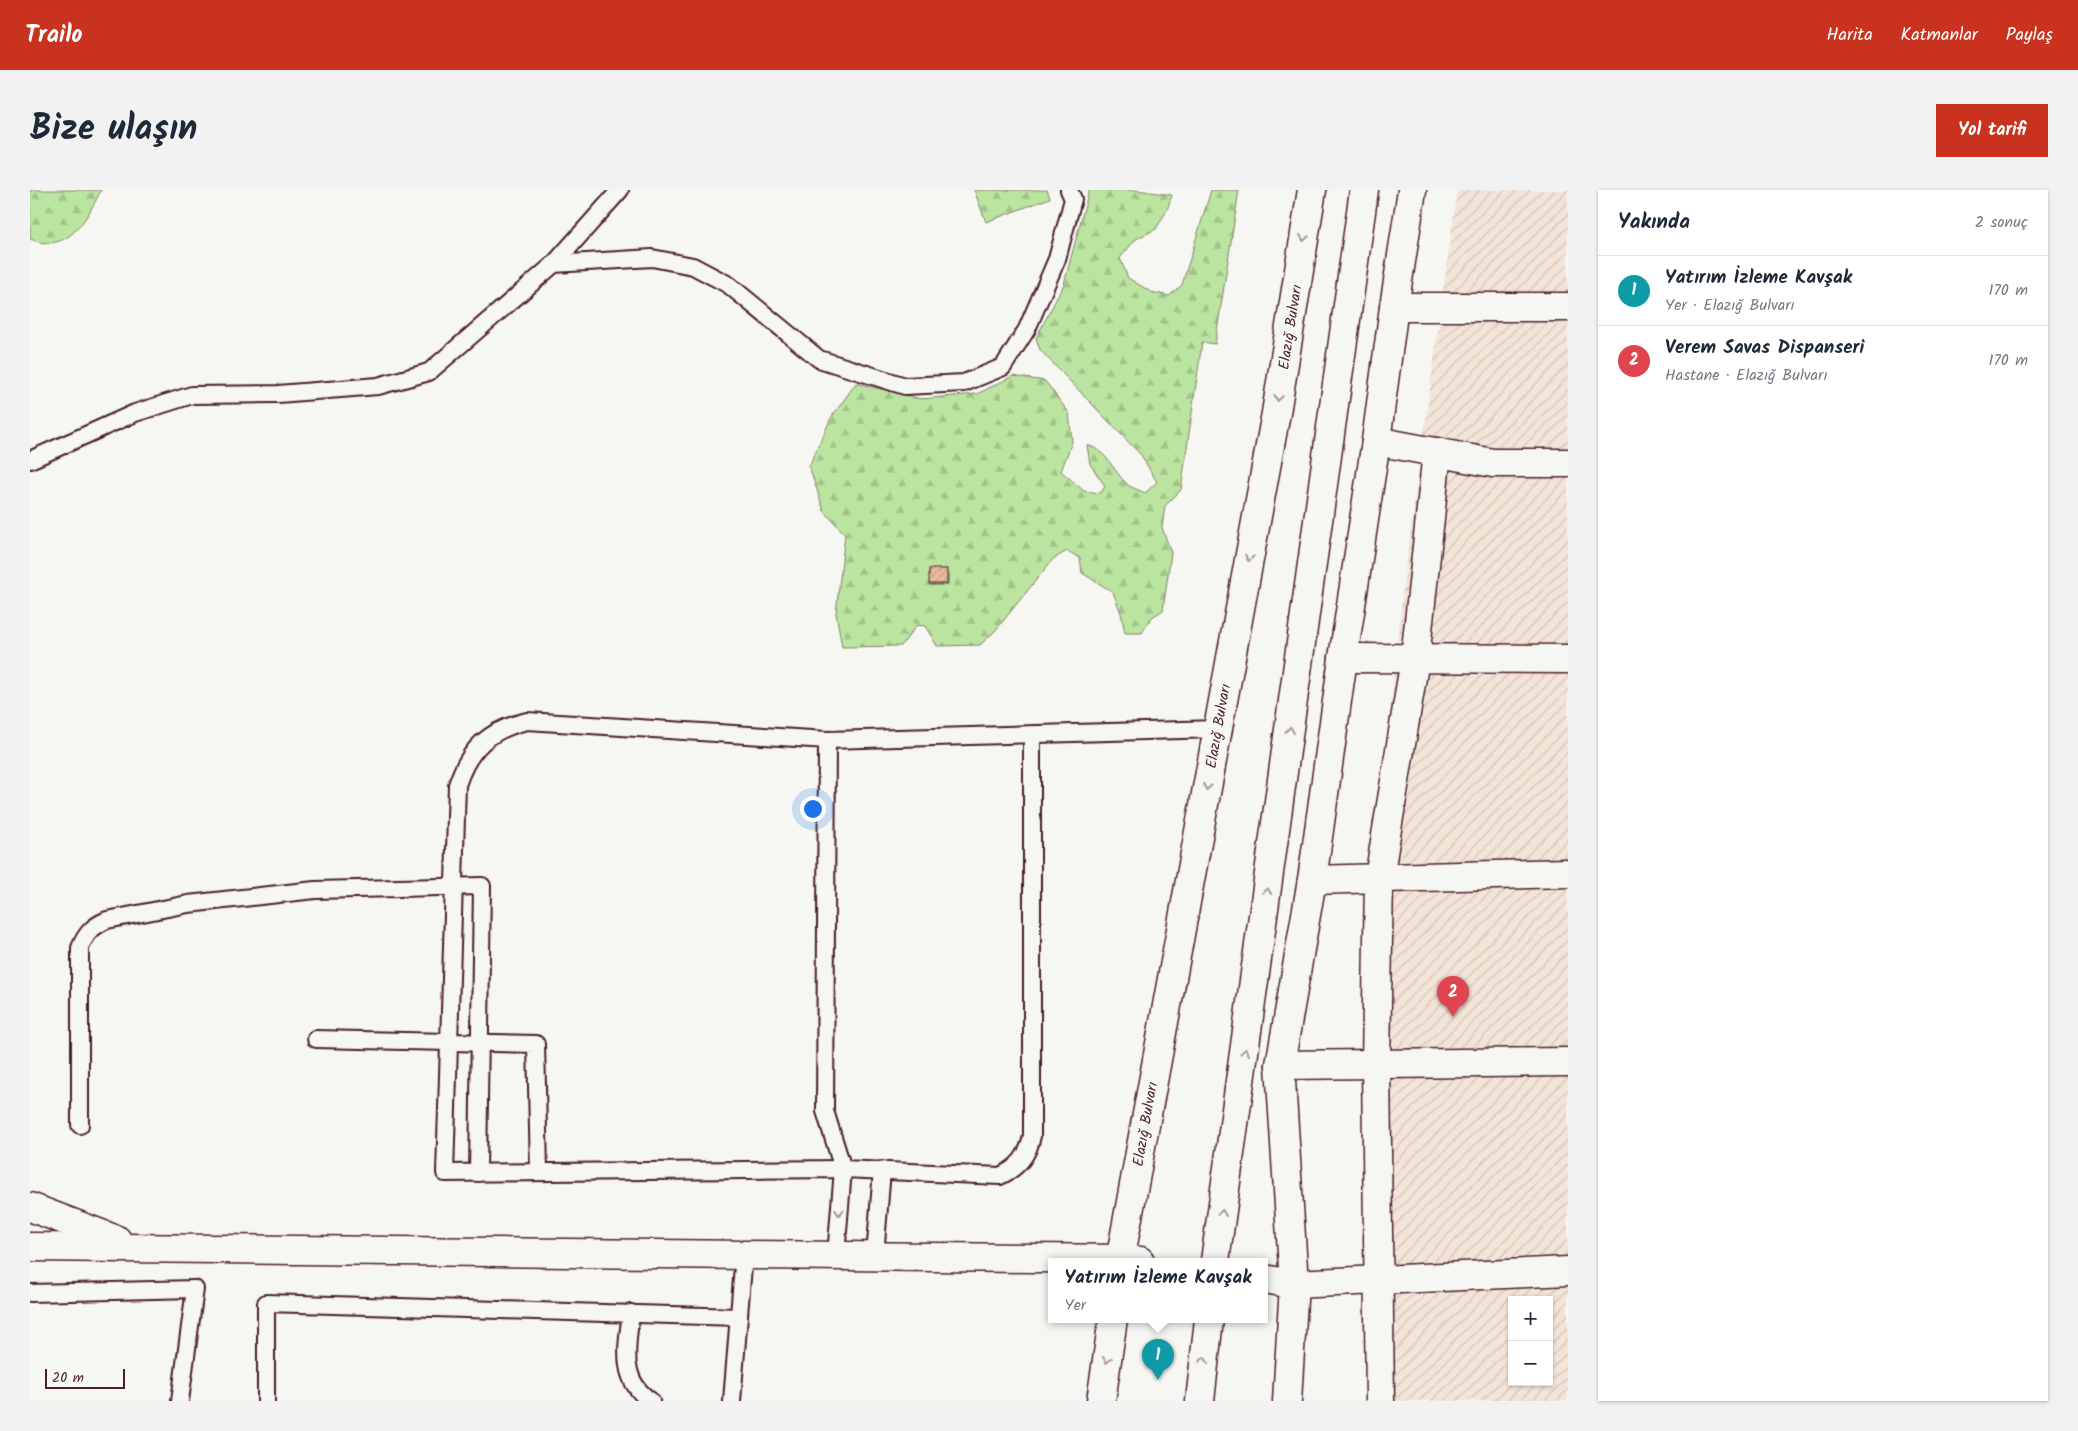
<!DOCTYPE html>
<html lang="tr">
<meta charset="utf-8">
<style>
body{margin:0;font-family:Kalam,sans-serif;background:#f2f2f3;color:#1f2937}
.controls{position:absolute;right:15px;bottom:15px;display:grid;overflow:hidden;border-radius:0px;box-shadow:0 1px 4px #0004}
.controls button{width:45px;height:45px;display:grid;place-items:center;padding:0;border:0;border-bottom:1px solid #e0e1e3;background:#fff;color:#1f2937;font:25px sans-serif}
.scale{position:absolute;left:15px;bottom:12px;width:80px;box-sizing:border-box;padding-left:5px;border:2px solid #4a1f2b;border-top:0;font-size:14px;line-height:18px;white-space:nowrap;color:#4a1f2b;-webkit-text-stroke:4px #f6f6f2;paint-order:stroke}
.you{position:absolute;left:782px;top:618px;width:18px;height:18px;margin:-12px;border:4px solid #fff;border-radius:50%;background:#1a73e8;box-shadow:0 0 0 8px #1a73e833}
.badge{display:grid;place-items:center;width:32px;height:32px;border-radius:50%;background:#c8321e;color:#fff;font-size:16px;font-weight:700}
.pin{position:absolute;translate:-50% -41px;filter:drop-shadow(0 1px 2px #0008)}
.pin::after{content:'';position:absolute;top:26px;width:18px;height:15px;background:inherit;clip-path:polygon(0 0,100% 0,50% 100%)}
.popup{position:absolute;left:1018px;top:1068px;width:220px;height:65px;box-sizing:border-box;display:grid;place-content:center;border-radius:0px;background:#fff;filter:drop-shadow(0 1px 4px #0005);font-size:16px;white-space:nowrap;color:#747a83}
.popup b{font-size:19px;color:#1f2937}
.popup::after{content:'';position:absolute;left:50%;top:100%;margin-left:-10px;border:10px solid transparent;border-top-color:#fff}
.list{margin:0;padding:0;list-style:none}
h2{display:flex;justify-content:space-between;align-items:center;height:65px;margin:0;padding:0 20px;font-size:21px}
h2 small{font-size:16px;font-weight:400;color:#747a83}
.list li{display:grid;grid-template-columns:32px 1fr auto;gap:15px;align-items:center;box-sizing:border-box;height:70px;padding:0 20px;border-top:1px solid #e0e1e3}
.list b{display:block;font-size:19px;white-space:nowrap}
.list p{margin:0;font-size:16px;white-space:nowrap;color:#747a83}
.list em{font-size:16px;font-style:normal;color:#747a83}
.map{position:relative;flex:none;width:1538px;height:1211px;overflow:hidden;border-radius:0px}
header{display:flex;align-items:center;gap:30px;box-sizing:border-box;height:70px;padding:0 25px;background:#c8321e;color:#fff}
header strong{font-size:24px}
nav{display:flex;gap:28px;margin-inline-start:auto;font-size:18px}
.intro{display:flex;align-items:center;justify-content:space-between;box-sizing:border-box;height:120px;padding:0 30px}
h1{margin:0;font-size:35px}
.button{padding:12px 22px;border-radius:0px;background:#c8321e;color:#fff;font-size:18px;font-weight:700}
main{display:flex;gap:30px;padding:0 30px}
aside{flex:1;background:#fff;border-radius:0px;box-shadow:0 1px 4px #0004}
.map>svg:first-child{display:block}
.industrial{fill:url(#industrial-furrows);fill-rule:evenodd}
.forest{fill:url(#forest-firs);stroke:#828266}
.building{fill:url(#building-hatch);stroke:#4a1f2b;filter:url(#shadow)}
.lines{fill:none;stroke-linecap:round;stroke-linejoin:round}
.service-casing{stroke:#4a1f2b;stroke-width:20}
.minor-casing{stroke:#4a1f2b;stroke-width:31}
.trunk-casing{stroke:#4a1f2b;stroke-width:31}
.service{stroke:#f6f6f2;stroke-width:16}
.minor{stroke:#f6f6f2;stroke-width:28}
.trunk{stroke:#f6f6f2;stroke-width:28}
.oneway{stroke:#a99598}
.labels{text-anchor:middle;stroke-width:4;stroke-linejoin:round;paint-order:stroke}
.street-label{font-size:15px;fill:#4a1f2b;stroke:#f6f6f2}
</style>
<header>
<strong>Trailo</strong>
<nav><a>Harita</a><a>Katmanlar</a><a>Paylaş</a></nav>
</header>
<div class="intro"><h1>Bize ulaşın</h1><a class="button">Yol tarifi</a></div>
<main>
<div class="map">
<svg width="1538" height="1211" viewBox="0 0 1538 1211">
<defs>
<pattern id="industrial-furrows" width="10" height="10" patternUnits="userSpaceOnUse" patternTransform="scale(1.25)"><rect width="10" height="10" fill="#f3e4d8"/><path d="M-1 1l2-2M0 10L10 0M9 11l2-2" fill="none" stroke="#d2c3ba"/></pattern>
<pattern id="forest-firs" width="22" height="20" patternUnits="userSpaceOnUse" patternTransform="scale(1.25)"><rect width="22" height="20" fill="#bae4a0"/><path d="M5 1l3.5 6h-7zM16 11l3.5 6h-7z" fill="#a1c38a"/></pattern>
<pattern id="building-hatch" width="6" height="6" patternUnits="userSpaceOnUse" patternTransform="scale(1.25)"><rect width="6" height="6" fill="#ebbb9c"/><path d="M-1 1l2-2M0 6l6-6M5 7l2-2" fill="none" stroke="#cba087"/></pattern>
<filter id="shadow"><feDropShadow dx="3" dy="5.5" stdDeviation="0" flood-color="#0004"/></filter>
</defs>
<rect width="100%" height="100%" fill="#f6f6f2"/>
<filter id="ink" filterUnits="userSpaceOnUse"><feTurbulence type="fractalNoise" baseFrequency=".02" numOctaves="2"/><feDisplacementMap in="SourceGraphic" scale="10" xChannelSelector="R" yChannelSelector="G"/><feConvolveMatrix kernelMatrix="1 2 1 2 8 2 1 2 1" color-interpolation-filters="sRGB"/></filter>
<g filter="url(#ink)">
<path class="industrial" d="M1427,0h111v1211h-194l-5,-490 35,-331zM1482,1110h37v82h-37z"/>
<g class="forest">
<path d="M0,0h71c-14,29 -33,65 -71,49z"/>
<polygon points="944,0 1017,0 1020,8 956,32"/>
<path d="M1059,0h48l35,5 -5,15 -11,19 -20,10 -16,19 8,20 23,14 18,4 13,-11 29,-95h28l-24,154 -13,-2 -21,148 -16,16 -3,21 9,26 -8,57 -12,8 -9,15h-17l-4,-20 -8,-21 -31,-19 -2,-15 -13,-7 -14,8 -58,72 -15,14 -43,1 -12,-20 -8,-1 -16,21 -59,1 -6,-34 9,-79 -21,-23 -15,-45 22,-48 25,-35 65,16 56,-5 36,-18 32,5 24,32 3,29 -11,29 23,20 17,2 4,-7 -15,-22 -3,-19c21,6 25,25 40,39 4,4 13,6 18,9l12,-11 -16,-27 -101,-105 -4,-12 28,-54z"/>
</g>
<rect class="building" x="899" y="379" width="18" height="15"/>
<g class="lines">
<g class="service-casing">
<g id="service">
<polyline points="524,74 590,0"/>
<polyline points="0,270 105,223 162,205 248,204 348,196 399,182 524,74 622,68 663,76 699,95 789,169 875,196 934,193 973,177 997,139 1027,69 1043,9 1039,0"/>
<path d="M1002,544v402c-4,20 -14,32 -32,40l-157,-7 -398,4 12,-388c12,-37 32,-55 70,-64l300,19 391,-11"/>
<polyline points="797,550 795,921 813,979 806,1066"/>
<polyline points="286,849 506,854 509,982"/>
<path d="M50,935v-177c6,-15 13,-22 27,-28l81,-16 127,-14 167,-4 -4,287"/>
<polyline points="845,1066 852,980"/>
<polyline points="0,1103 165,1099 150,1211"/>
<path d="M601,1123c-4,33 -12,67 20,88"/>
<polyline points="236,1211 236,1113 709,1127"/>
<polyline points="702,1211 714,1064"/>
</g>
</g>
<g class="minor-casing">
<g id="minor">
<polyline points="1364,117 1538,117"/>
<polyline points="1346,251 1463,273 1538,273"/>
<polyline points="1313,468 1538,469"/>
<polyline points="1282,690 1538,683"/>
<polyline points="1250,875 1538,872"/>
<polyline points="0,1017 87,1050"/>
<polyline points="0,1057 1091,1069 1110,1071"/>
<polyline points="1234,1089 1264,1094 1538,1081"/>
<polyline points="1257,1211 1264,1094 1250,875 1282,690 1313,468 1346,251 1364,117 1382,0"/>
<polyline points="1350,1211 1346,874 1349,688 1385,469 1407,262"/>
</g>
</g>
<g class="trunk-casing">
<g id="trunk">
<polyline points="1090,1071 1246,223 1282,0"/>
<polyline points="1185,1071 1334,0"/>
<polyline points="1071,1211 1083,1129"/>
<polyline points="1170,1211 1179,1129"/>
</g>
</g>
<use href="#service" class="service"/>
<use href="#minor" class="minor"/>
<use href="#trunk" class="trunk"/>
</g>
<defs><path id="oneway-chevron" d="M-2-3.5L2.5 0L-2 3.5" fill="none" stroke-width="1.6" stroke-linecap="round" stroke-linejoin="round" transform="scale(1.25)"/></defs>
<g class="oneway">
<use href="#oneway-chevron" transform="translate(1274 48) rotate(99)"/>
<use href="#oneway-chevron" transform="translate(1248 208) rotate(99)"/>
<use href="#oneway-chevron" transform="translate(1219 368) rotate(100)"/>
<use href="#oneway-chevron" transform="translate(1260 540) rotate(-82)"/>
<use href="#oneway-chevron" transform="translate(1177 597) rotate(100)"/>
<use href="#oneway-chevron" transform="translate(1237 701) rotate(-82)"/>
<use href="#oneway-chevron" transform="translate(1215 862) rotate(-82)"/>
<use href="#oneway-chevron" transform="translate(809 1022) rotate(94)"/>
<use href="#oneway-chevron" transform="translate(1192 1023) rotate(-82)"/>
<use href="#oneway-chevron" transform="translate(1077 1170) rotate(98)"/>
<use href="#oneway-chevron" transform="translate(1174 1170) rotate(-84)"/>
</g>
</g>
<g class="labels">
<g class="street-label">
<text transform="translate(1260 137) rotate(-81)" y="5">Elazığ Bulvarı</text>
<text transform="translate(1188 536) rotate(-80)" y="5">Elazığ Bulvarı</text>
<text transform="translate(1115 934) rotate(-80)" y="5">Elazığ Bulvarı</text>
</g>
</g>
</svg>
<div class="controls">
<button>+</button>
<button>−</button>
</div>
<div class="scale">20 m</div>
<div class="you"></div>
<div class="pin badge" style="left:1128px;top:1190px;background:#0f9aa8">1</div>
<div class="popup"><b>Yatırım İzleme Kavşak</b>Yer</div>
<div class="pin badge" style="left:1423px;top:827px;background:#e0444e">2</div>
</div>
<aside>
<h2>Yakında<small>2 sonuç</small></h2>
<ul class="list">
<li><span class="badge" style="background:#0f9aa8">1</span><div><b>Yatırım İzleme Kavşak</b><p>Yer · Elazığ Bulvarı</p></div><em>170 m</em></li>
<li><span class="badge" style="background:#e0444e">2</span><div><b>Verem Savas Dispanseri</b><p>Hastane · Elazığ Bulvarı</p></div><em>170 m</em></li>
</ul>
</aside>
</main>
